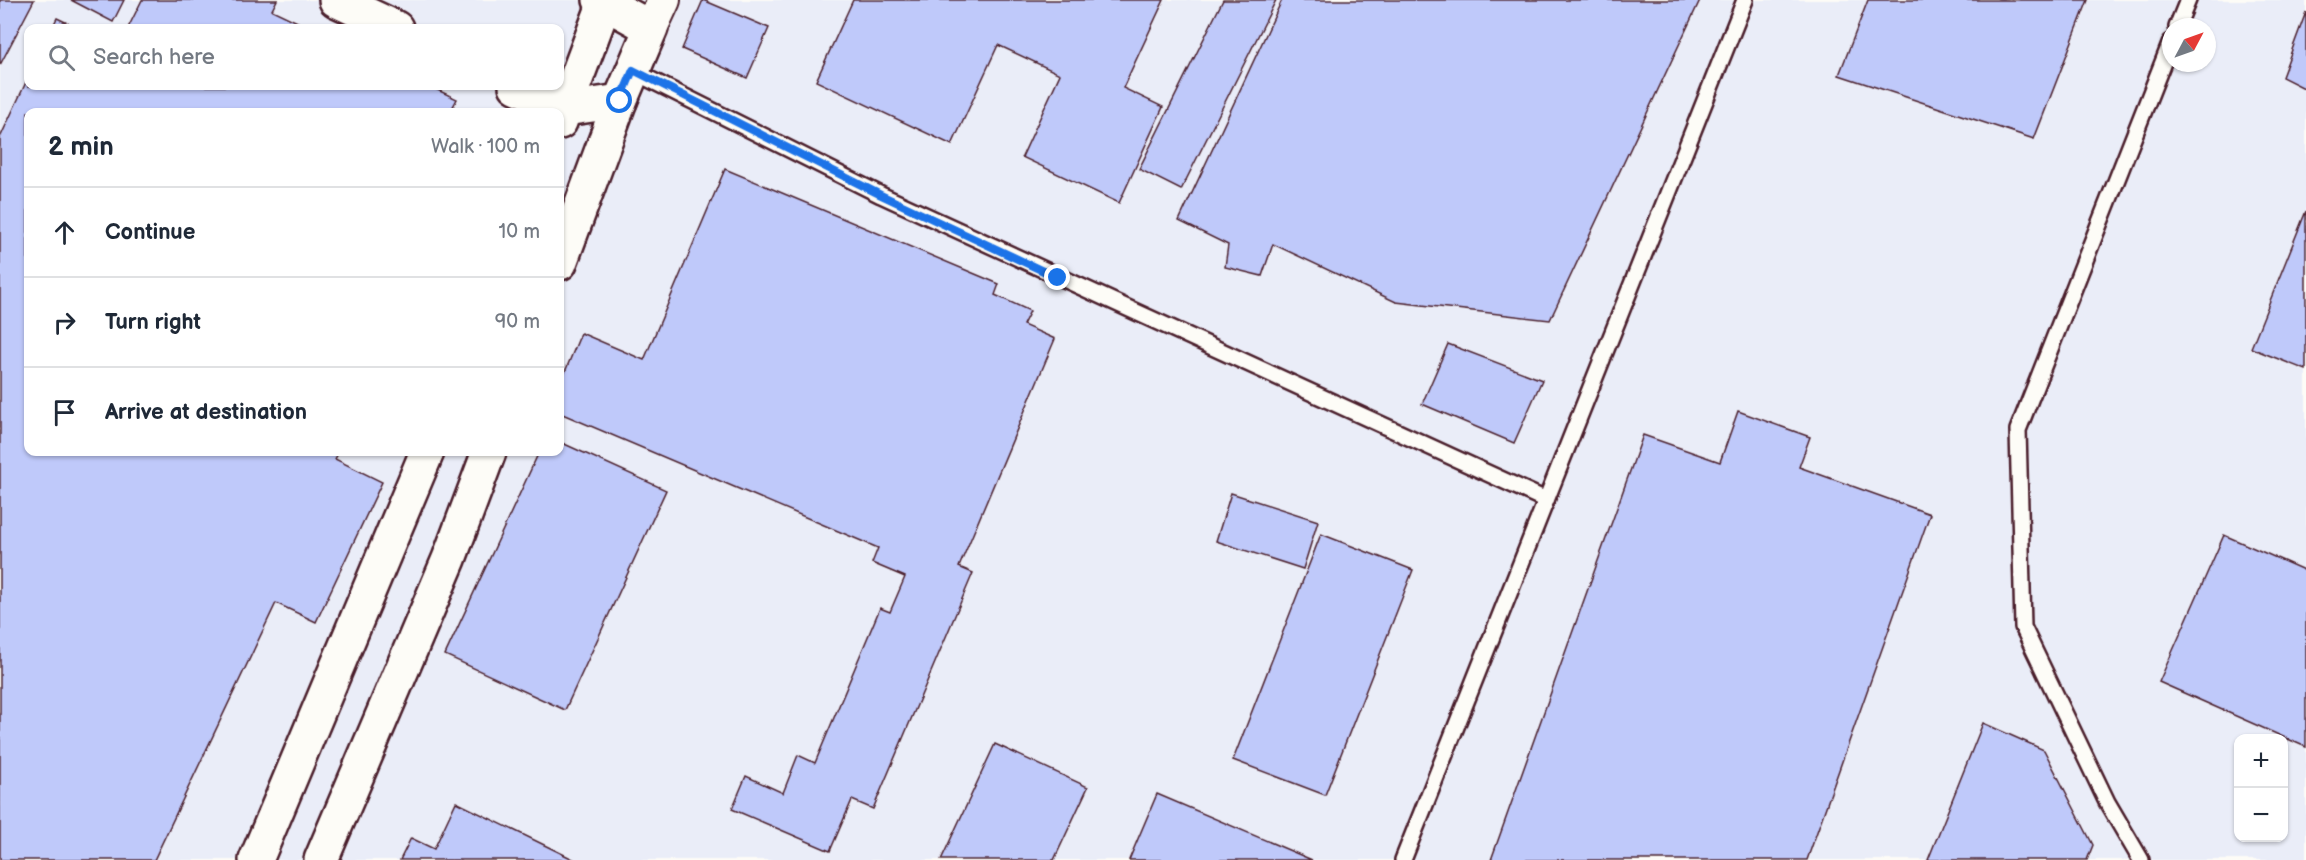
<!DOCTYPE html>
<meta charset="utf-8">
<style>
body{margin:0;font-family:"Balsamiq Sans",sans-serif;background:#f2f2f3;color:#1f2937}
.controls{position:absolute;right:18px;bottom:18px;display:grid;overflow:hidden;border-radius:12px;box-shadow:0 2px 4px #0004}
.controls button{width:54px;height:54px;display:grid;place-items:center;padding:0;border:0;border-bottom:2px solid #e0e1e3;background:#fff;color:#1f2937;font:30px sans-serif}
.compass{position:absolute;left:2162px;top:18px;width:54px;height:54px;border-radius:50%;background:#fff;box-shadow:0 2px 4px #0004;rotate:49deg}
.stop{position:absolute;width:18px;height:18px;margin:-14px;border:4px solid #1a73e8;border-radius:50%;background:#fff}
.stop.end{background:#1a73e8;border-color:#fff;box-shadow:0 2px 6px #0008}
.list{margin:0;padding:0;list-style:none}
h2{display:flex;justify-content:space-between;align-items:center;height:78px;margin:0;padding:0 24px;font-size:26px}
h2 small{font-size:20px;font-weight:400;color:#747a83}
.list li{display:grid;grid-template-columns:39px 1fr auto;gap:18px;align-items:center;box-sizing:border-box;height:90px;padding:0 24px;border-top:2px solid #e0e1e3}
.list b{display:block;font-size:22px;white-space:nowrap}
.list em{font-size:20px;font-style:normal;color:#747a83}
.icon{flex:none;width:33px;height:33px;fill:none;stroke:currentColor;stroke-width:2;stroke-linecap:round;stroke-linejoin:round}
.map{position:relative;flex:none;width:2306px;height:860px;overflow:hidden}
.search{position:absolute;background:#fff;box-shadow:0 2px 4px #0004;left:24px;top:24px;width:540px;height:66px;display:flex;align-items:center;gap:15px;box-sizing:border-box;padding:0 21px;border-radius:12px;color:#747a83;font-size:22px}
.panel{position:absolute;background:#fff;box-shadow:0 2px 4px #0004;left:24px;top:108px;width:540px;height:348px;border-radius:12px}
.map>svg:first-child{display:block}
.built{fill:#eaedf8;fill-rule:evenodd}
.building{fill:#bfc9fa;stroke:#4a1f2b;stroke-width:1.5}
.lines{fill:none;stroke-linecap:round;stroke-linejoin:round}
.service-casing{stroke:#4a1f2b;stroke-width:20}
.minor-casing{stroke:#4a1f2b;stroke-width:36}
.tertiary-casing{stroke:#4a1f2b;stroke-width:38}
.service{stroke:#fdfcf7;stroke-width:15}
.minor{stroke:#fdfcf7;stroke-width:32}
.tertiary{stroke:#fdfcf7;stroke-width:33}
.route{stroke:#1a73e8;stroke-width:8}
</style>
<div class="map">
<svg width="2306" height="860" viewBox="0 0 2306 860">
<rect width="100%" height="100%" fill="#fdfcf7"/>
<filter id="ink" filterUnits="userSpaceOnUse"><feTurbulence type="fractalNoise" baseFrequency=".0167" numOctaves="2"/><feDisplacementMap in="SourceGraphic" scale="12" xChannelSelector="R" yChannelSelector="G"/><feConvolveMatrix kernelMatrix="1 2 1 2 8 2 1 2 1" color-interpolation-filters="sRGB"/></filter>
<g filter="url(#ink)">
<path class="built" d="M0,0h2306v860h-2306zM2171,27h36v36h-36zM28,28h532v58h-532zM28,112h532v340h-532zM2238,738h46v100h-46z"/>
<g class="building">
<polygon points="0,0 34,0 0,65"/>
<polygon points="71,0 124,0 113,22"/>
<polygon points="142,0 277,0 272,10 310,28 128,28"/>
<polygon points="703,0 769,28 747,78 682,49"/>
<polygon points="853,0 1164,0 1123,88 1163,107 1119,203 1022,157 1060,74 998,45 952,145 816,81"/>
<polygon points="1223,0 1276,0 1181,190 1139,169"/>
<polygon points="1282,0 1700,0 1550,320 1396,302 1273,244 1262,276 1225,267 1228,245 1179,221"/>
<polygon points="1868,0 2088,0 2034,139 1839,75"/>
<polygon points="2306,12 2306,89 2282,77"/>
<polygon points="57,18 78,28 52,28"/>
<polygon points="28,78 28,86 429,86 457,99 450,112 28,112 28,452 339,452 335,459 382,482 316,622 276,603 154,860 0,860 0,138"/>
<polygon points="725,169 999,284 995,295 1030,311 1023,325 1055,339 959,567 973,573 873,809 852,800 830,851 732,809 746,776 783,793 798,755 815,763 880,608 890,612 905,577 872,563 878,548 560,413 560,384 581,333 644,360"/>
<polygon points="2306,211 2306,370 2251,348"/>
<polygon points="1448,344 1542,380 1514,443 1422,404"/>
<polygon points="1738,411 1810,437 1799,467 1930,514 1807,860 1491,860 1643,435 1720,462"/>
<polygon points="560,442 666,490 565,710 445,655 539,452 560,452"/>
<polygon points="1231,493 1318,521 1303,569 1216,541"/>
<polygon points="1321,534 1413,570 1325,795 1233,760"/>
<polygon points="2224,535 2306,571 2306,747 2159,682"/>
<polygon points="1983,723 2044,750 2093,845 2087,860 1928,860"/>
<polygon points="995,744 1088,787 1054,860 941,860"/>
<polygon points="1157,794 1312,860 1129,860"/>
<polygon points="456,802 575,860 400,860 411,838 434,849"/>
</g>
<g class="lines">
<g class="service-casing">
<g id="service">
<polyline points="2177,27 2188,0"/>
<polyline points="633,71 881,195 1546,500"/>
<polyline points="1403,860 1745,0"/>
<polyline points="2141,860 2107,802 2023,627 2018,430 2171,42"/>
</g>
</g>
<g class="minor-casing">
<polyline id="minor" points="651,28 664,0"/>
</g>
<g class="tertiary-casing">
<g id="tertiary">
<polyline points="336,0 396,28"/>
<polyline points="516,86 565,109 620,101"/>
<polyline points="560,122 605,2"/>
<polyline points="560,263 620,101 651,28 600,0"/>
<polyline points="256,860 427,452"/>
<polyline points="321,860 449,559 489,452"/>
</g>
</g>
<use href="#service" class="service"/>
<use href="#minor" class="minor"/>
<use href="#tertiary" class="tertiary"/>
</g>
</g>
<g class="lines" filter="url(#ink)">
<polyline class="route" points="620,101 633,70 881,195 1058,278"/>
</g>
</svg>
<div class="controls">
<button>+</button>
<button>−</button>
</div>
<svg class="compass" viewBox="-18 -18 36 36"><path d="M0-13l5 13h-10z" fill="#e53935"/><path d="M0 13l5-13h-10z" fill="#747a83"/></svg>
<div class="stop" style="left:620px;top:101px"></div>
<div class="stop end" style="left:1058px;top:278px"></div>
<div class="search"><svg class="icon" aria-label="search" viewBox="0 0 24 24"><circle cx="10" cy="10" r="6"/><path d="M15 15l6 6"/></svg>Search here</div>
<section class="panel">
<h2>2 min<small>Walk · 100 m</small></h2>
<ul class="list">
<li><svg class="icon" aria-label="ahead" viewBox="0 0 24 24"><path d="M12 20V5M6 11l6-6 6 6"/></svg><div><b>Continue</b></div><em>10 m</em></li>
<li><svg class="icon" aria-label="right" viewBox="0 0 24 24"><path d="M7 20v-9h11M14 6l5 5-5 5"/></svg><div><b>Turn right</b></div><em>90 m</em></li>
<li><svg class="icon" aria-label="arrive" viewBox="0 0 24 24"><path d="M6 21V4h12l-3 4 3 4H6"/></svg><div><b>Arrive at destination</b></div></li>
</ul>
</section>
</div>
